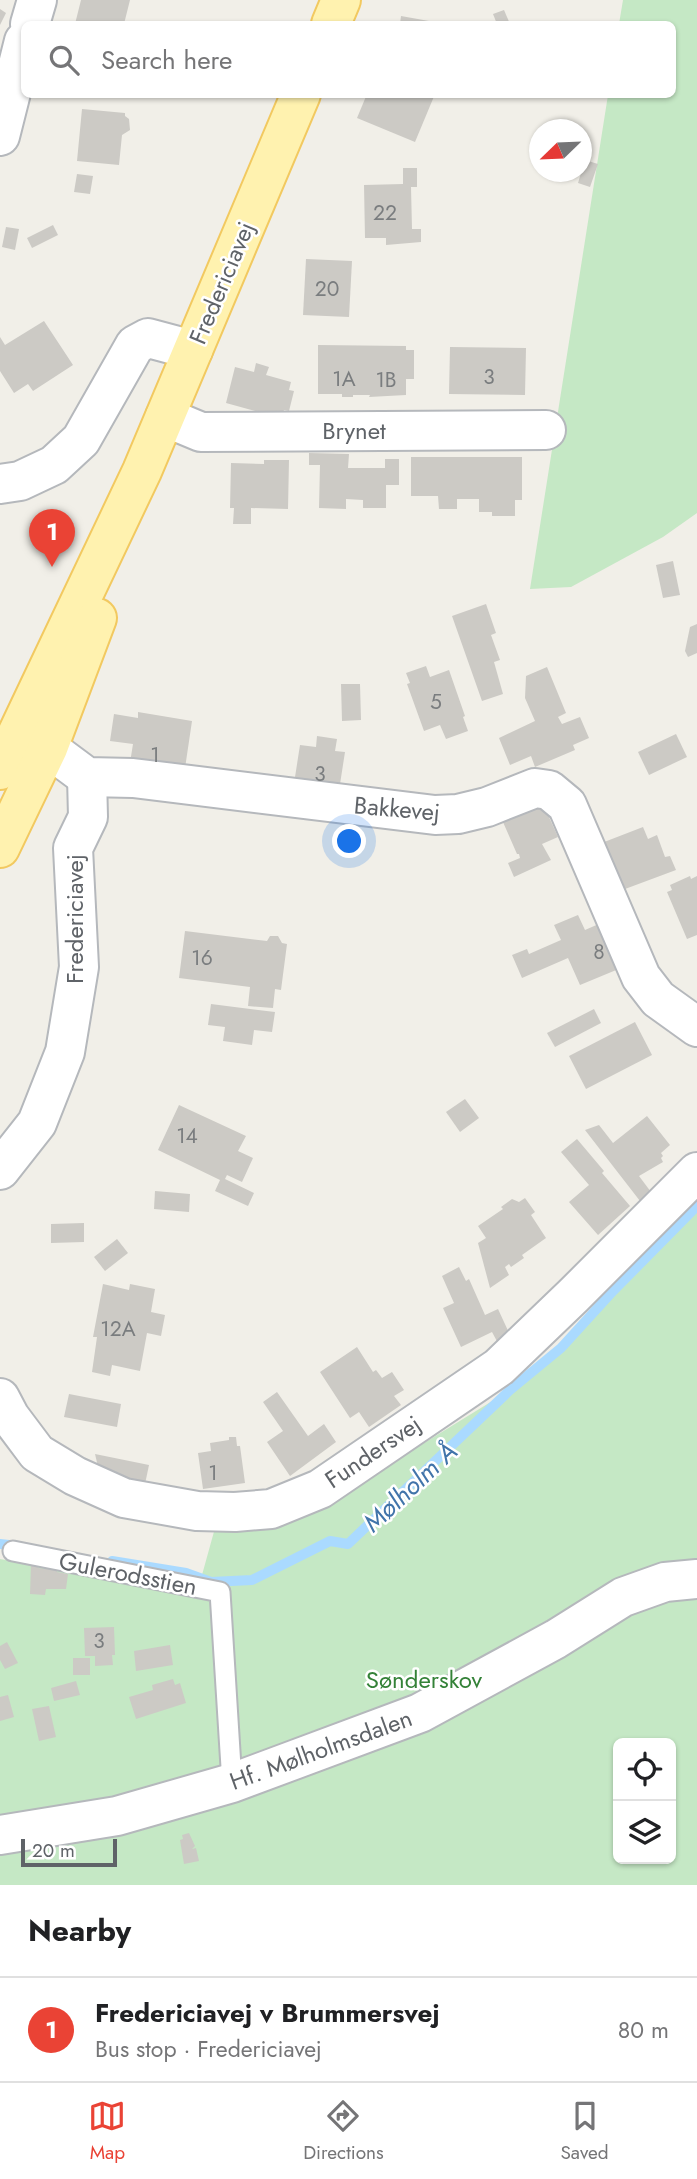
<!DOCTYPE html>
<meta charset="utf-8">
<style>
body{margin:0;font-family:Jost,sans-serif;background:#f2f2f2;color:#202124}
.controls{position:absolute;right:21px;bottom:21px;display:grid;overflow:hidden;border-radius:10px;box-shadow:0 2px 5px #0004}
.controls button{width:63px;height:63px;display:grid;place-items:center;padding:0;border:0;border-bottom:2px solid #e0e0e0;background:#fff;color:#202124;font:35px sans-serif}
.compass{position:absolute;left:529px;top:119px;width:63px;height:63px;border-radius:50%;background:#fff;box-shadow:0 2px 5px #0004;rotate:247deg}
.scale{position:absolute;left:21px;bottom:18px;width:96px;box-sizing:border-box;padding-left:7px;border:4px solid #5f6368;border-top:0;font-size:19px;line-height:24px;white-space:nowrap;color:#5f6368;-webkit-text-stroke:5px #fff;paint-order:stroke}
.you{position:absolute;left:350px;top:842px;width:24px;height:24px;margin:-18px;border:5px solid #fff;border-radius:50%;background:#1a73e8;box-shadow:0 0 0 10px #1a73e833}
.badge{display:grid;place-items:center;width:46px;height:46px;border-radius:50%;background:#ea4335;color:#fff;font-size:23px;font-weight:700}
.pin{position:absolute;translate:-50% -58px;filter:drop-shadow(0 2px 4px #0008)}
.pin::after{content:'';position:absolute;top:37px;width:24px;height:21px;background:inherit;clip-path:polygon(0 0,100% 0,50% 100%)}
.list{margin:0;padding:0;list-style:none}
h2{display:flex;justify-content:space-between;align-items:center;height:91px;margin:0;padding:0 28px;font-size:30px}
h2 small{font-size:23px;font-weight:400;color:#757577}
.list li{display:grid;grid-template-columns:46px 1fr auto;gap:21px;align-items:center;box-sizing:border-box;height:105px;padding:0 28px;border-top:2px solid #e0e0e0}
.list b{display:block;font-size:26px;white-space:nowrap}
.list p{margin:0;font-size:23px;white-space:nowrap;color:#757577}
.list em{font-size:23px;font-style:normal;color:#757577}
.icon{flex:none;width:38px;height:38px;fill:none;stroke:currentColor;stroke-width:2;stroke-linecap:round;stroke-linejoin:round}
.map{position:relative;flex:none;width:697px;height:1885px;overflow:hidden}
.search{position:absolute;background:#fff;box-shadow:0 2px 5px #0004;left:21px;right:21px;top:21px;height:77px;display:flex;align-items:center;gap:18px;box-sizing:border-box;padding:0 24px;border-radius:10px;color:#757577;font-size:26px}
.sheet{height:196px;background:#fff}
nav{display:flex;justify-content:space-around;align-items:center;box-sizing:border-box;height:98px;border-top:2px solid #e0e0e0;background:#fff;font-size:19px;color:#757577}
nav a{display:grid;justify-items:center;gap:4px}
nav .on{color:#ea4335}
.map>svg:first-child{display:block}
.green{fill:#c5e8c5;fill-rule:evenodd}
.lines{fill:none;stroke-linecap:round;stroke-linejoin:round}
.stream{stroke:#aadaff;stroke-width:10}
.building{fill:#cccac5}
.service-casing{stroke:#b5b8bc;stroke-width:23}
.minor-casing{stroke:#b5b8bc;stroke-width:42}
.primary-casing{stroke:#f2c960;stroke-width:42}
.service{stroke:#fff;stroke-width:19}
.minor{stroke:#fff;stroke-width:38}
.primary{stroke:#fff2af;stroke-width:38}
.labels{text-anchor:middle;stroke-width:5;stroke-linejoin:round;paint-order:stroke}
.number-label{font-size:21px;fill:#7a7d7f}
.street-label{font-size:24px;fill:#5f6368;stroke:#fff}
.park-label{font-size:24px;fill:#348238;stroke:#fff}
.water-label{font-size:26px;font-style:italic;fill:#4174aa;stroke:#fff}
</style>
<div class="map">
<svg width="697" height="1885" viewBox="0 0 697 1885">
<rect width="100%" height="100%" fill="#f1efe8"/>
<g class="green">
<polygon points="623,0 697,0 697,513 663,537 571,587 530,589 608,95 672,94 672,24 619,24"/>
<path d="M697,1204v681h-697v-326l197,34 18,-65 154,-51 141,-87 51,-43zM618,1743h53v116h-53z"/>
</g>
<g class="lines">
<g class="stream">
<polyline points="0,1544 18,1546"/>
<polyline points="112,1561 186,1573 211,1582 252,1580 330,1541 348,1544 510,1390 561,1348 613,1291 697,1206"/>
</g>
</g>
<g class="building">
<polygon points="81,0 130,0 124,24 75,24"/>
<polygon points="0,9 6,13 0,25"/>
<polygon points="504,10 510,24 497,24 493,14"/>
<polygon points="401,16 440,23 439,24 400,24"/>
<polygon points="367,94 435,94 415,142 357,118"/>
<polygon points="82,109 125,113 125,116 129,119 130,130 122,135 119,165 77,161"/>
<polygon points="585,160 598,164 590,187 578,183"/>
<polygon points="403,168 417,168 417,187 411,187 412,229 421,229 421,242 386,245 386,238 365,238 364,185 403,184"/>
<polygon points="77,174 93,176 90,194 74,192"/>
<polygon points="53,225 58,235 32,248 27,238"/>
<polygon points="6,227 19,229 15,250 2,247"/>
<polygon points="306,259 352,261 349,317 303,315"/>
<polygon points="44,321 73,365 33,391 28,384 14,393 0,371 0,337 5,345"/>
<polygon points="318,345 406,346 406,350 414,350 414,379 406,379 406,395 369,397 370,395 353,395 353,397 342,397 342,394 318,394"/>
<polygon points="450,347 526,348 525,395 449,394"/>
<polygon points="256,363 269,367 266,375 291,382 289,390 294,391 289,411 284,410 281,418 226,403 235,367 254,372"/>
<polygon points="309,453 349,454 348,468 385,468 385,459 399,459 399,485 386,485 386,508 363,508 363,500 346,499 346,509 319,508 320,465 309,465"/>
<polygon points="411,457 522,457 522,500 515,500 515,516 492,516 492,512 479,512 479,499 457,499 457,509 439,509 438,496 411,496"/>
<polygon points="264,460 289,460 288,509 251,508 251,524 233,524 234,508 230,508 231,463 264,464"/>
<polygon points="673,561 680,595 663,598 656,565"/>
<polygon points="486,604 496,633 491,635 500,660 494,662 503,694 482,701 452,616"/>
<polygon points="697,624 697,653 688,657 685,651 690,627"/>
<polygon points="426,666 430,677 449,670 465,716 463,717 468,731 446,739 440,725 424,731 407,684 410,683 406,673"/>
<polygon points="547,667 566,713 558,717 562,724 580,717 589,738 573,745 575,750 535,767 531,756 510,765 499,738 535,721 525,698 526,676"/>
<polygon points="341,684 360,684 361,720 342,721"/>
<polygon points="138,712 192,721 184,775 129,769 133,744 110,741 114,714 138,718"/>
<polygon points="676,734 687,757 649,775 638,752"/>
<polygon points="317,736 337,739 335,751 345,752 338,797 293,790 300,745 316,747"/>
<polygon points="539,795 558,837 542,844 551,860 514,877 508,863 520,858 519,854 517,854 499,813"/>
<polygon points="643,827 648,839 657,835 665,857 670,856 676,870 617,892 599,844"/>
<polygon points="690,876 691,879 697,876 697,935 687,939 667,892 672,890 670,885"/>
<polygon points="578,915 585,930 601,923 621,968 580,985 568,958 522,978 512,955 527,949 529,954 561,940 554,925"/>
<polygon points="185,931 267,941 270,936 278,936 282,943 287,944 281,990 275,989 273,1008 248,1006 250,987 179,978"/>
<polygon points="211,1004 275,1012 272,1032 254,1030 252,1045 223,1041 225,1027 208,1025"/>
<polygon points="594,1009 601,1023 555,1047 547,1033"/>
<polygon points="635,1022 652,1055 586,1089 569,1056"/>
<polygon points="465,1099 479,1118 460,1132 446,1112"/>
<polygon points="179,1105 246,1136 238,1151 253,1158 242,1182 227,1175 225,1179 254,1193 248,1206 215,1191 220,1180 158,1150"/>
<polygon points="647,1116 670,1145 661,1153 663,1156 661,1158 663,1162 639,1176 651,1192 640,1201 585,1130 599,1125 613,1143"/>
<polygon points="577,1139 604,1171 602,1173 630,1206 598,1235 569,1202 589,1185 561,1152"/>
<polygon points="155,1191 190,1194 189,1212 154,1209"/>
<polygon points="525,1198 535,1212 531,1215 546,1238 522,1255 524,1258 511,1267 509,1264 505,1267 509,1275 490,1288 478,1243 486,1238 478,1226 503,1209 501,1207 512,1199 519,1202"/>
<polygon points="84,1223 84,1242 51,1243 51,1224"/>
<polygon points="117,1239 128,1253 105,1271 94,1257"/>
<polygon points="459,1267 466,1281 469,1279 485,1315 498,1309 510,1335 499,1345 492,1332 461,1347 443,1308 454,1303 442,1276"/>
<polygon points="103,1284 129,1290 130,1284 155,1289 151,1312 165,1315 161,1336 147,1333 140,1371 112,1365 110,1376 92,1372 97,1337 93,1337"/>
<polygon points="357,1347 373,1372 376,1370 382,1378 392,1372 404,1390 394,1396 401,1405 369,1427 359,1412 350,1418 320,1372"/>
<polygon points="277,1392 308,1436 324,1424 336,1442 290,1476 267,1442 283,1431 263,1402"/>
<polygon points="69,1394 121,1404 117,1427 64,1417"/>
<polygon points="229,1437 236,1437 237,1446 240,1446 245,1483 203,1489 198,1453 211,1451 210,1443 229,1440"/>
<polygon points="95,1454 149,1465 145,1484 99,1471"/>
<polygon points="31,1564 38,1565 38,1568 57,1570 57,1572 68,1574 66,1589 46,1589 45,1595 30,1594"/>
<polygon points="114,1627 115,1655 112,1655 113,1665 95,1666 95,1656 85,1656 84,1628"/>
<polygon points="7,1642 18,1663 5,1669 0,1660 0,1646"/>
<polygon points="170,1645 173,1665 136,1671 134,1651"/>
<rect x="73" y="1658" width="17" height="17"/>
<polygon points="173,1679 175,1685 180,1683 186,1703 136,1719 129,1697 153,1690 152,1685"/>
<polygon points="76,1681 80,1695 54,1701 51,1688"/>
<polygon points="8,1695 14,1717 0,1721 0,1697"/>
<polygon points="49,1706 56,1737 39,1741 32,1709"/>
<polygon points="189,1833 195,1846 192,1849 196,1848 199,1861 184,1864 180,1840 183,1839 182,1835"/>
</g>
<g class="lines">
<g class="service-casing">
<polyline id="service" points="13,1551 220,1592 232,1783"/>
</g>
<g class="minor-casing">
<g id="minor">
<polyline points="30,24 37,0"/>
<polyline points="0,136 24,41"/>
<polyline points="165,417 201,432 546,430"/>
<polyline points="0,484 20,481 54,465 81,440 135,345 148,338 193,350"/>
<polyline points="48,748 87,777 133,778 435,815 458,814 487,807 535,788 549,790 567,805 641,977 658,999 697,1027"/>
<polyline points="0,1170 37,1123 65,1052 79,967 73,848 88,817 87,777"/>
<polyline points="0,1398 10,1417 37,1453 75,1476 124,1498 197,1511 235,1512 271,1509 320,1489 499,1367 573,1296 697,1172"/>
<polyline points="0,1835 117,1816 232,1783 420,1713 556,1639 623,1597 665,1582 697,1579"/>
</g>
</g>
<g class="primary-casing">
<g id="primary">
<polyline points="331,24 341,0"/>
<polyline points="0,770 142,471 301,94"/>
<polyline points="0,848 48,748 97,618"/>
</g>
</g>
<use href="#service" class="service"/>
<use href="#minor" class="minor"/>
<use href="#primary" class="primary"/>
</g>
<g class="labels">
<g class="number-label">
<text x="385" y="220">22</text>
<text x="327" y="296">20</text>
<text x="489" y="384">3</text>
<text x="344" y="386">1A</text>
<text x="386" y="387">1B</text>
<text x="436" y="709">5</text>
<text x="155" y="762">1</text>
<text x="320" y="781">3</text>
<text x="599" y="959">8</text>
<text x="202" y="965">16</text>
<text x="187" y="1143">14</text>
<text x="118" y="1336">12A</text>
<text x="213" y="1480">1</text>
<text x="99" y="1648">3</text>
</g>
<g class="street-label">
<text transform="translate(222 283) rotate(-67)" y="8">Fredericiavej</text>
<text x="354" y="439">Brynet</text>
<text transform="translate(397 809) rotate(5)" y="8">Bakkevej</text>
<text transform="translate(75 919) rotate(-90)" y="8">Fredericiavej</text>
<text transform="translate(373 1452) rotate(-34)" y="8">Fundersvej</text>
<text transform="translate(128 1574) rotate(11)" y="8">Gulerodsstien</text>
<text transform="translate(321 1750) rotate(-20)" y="8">Hf. Mølholmsdalen</text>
</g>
<g class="park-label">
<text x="424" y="1688">Sønderskov</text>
</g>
<g class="water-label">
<text transform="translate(410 1487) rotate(-43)" y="9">Mølholm Å</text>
</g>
</g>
</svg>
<div class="controls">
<button><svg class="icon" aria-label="locate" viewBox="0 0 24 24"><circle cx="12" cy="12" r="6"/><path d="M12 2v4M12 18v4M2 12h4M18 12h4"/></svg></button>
<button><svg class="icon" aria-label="layers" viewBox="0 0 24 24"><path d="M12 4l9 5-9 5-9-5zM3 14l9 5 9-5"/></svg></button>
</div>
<svg class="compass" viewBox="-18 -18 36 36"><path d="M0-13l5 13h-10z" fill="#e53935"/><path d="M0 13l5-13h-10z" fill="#757577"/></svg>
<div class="scale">20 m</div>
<div class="you"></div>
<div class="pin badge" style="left:52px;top:567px">1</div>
<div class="search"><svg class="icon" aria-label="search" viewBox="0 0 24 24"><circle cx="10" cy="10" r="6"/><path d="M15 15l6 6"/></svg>Search here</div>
</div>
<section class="sheet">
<h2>Nearby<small></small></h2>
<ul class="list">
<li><span class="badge">1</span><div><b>Fredericiavej v Brummersvej</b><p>Bus stop · Fredericiavej</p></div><em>80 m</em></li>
</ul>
</section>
<nav>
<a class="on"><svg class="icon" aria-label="map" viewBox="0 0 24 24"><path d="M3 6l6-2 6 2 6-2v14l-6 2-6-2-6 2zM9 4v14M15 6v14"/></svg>Map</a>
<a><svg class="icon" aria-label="directions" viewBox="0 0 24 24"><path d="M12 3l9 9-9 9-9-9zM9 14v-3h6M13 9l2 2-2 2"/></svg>Directions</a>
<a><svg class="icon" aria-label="saved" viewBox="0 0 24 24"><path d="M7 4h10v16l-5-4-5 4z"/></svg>Saved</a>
</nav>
